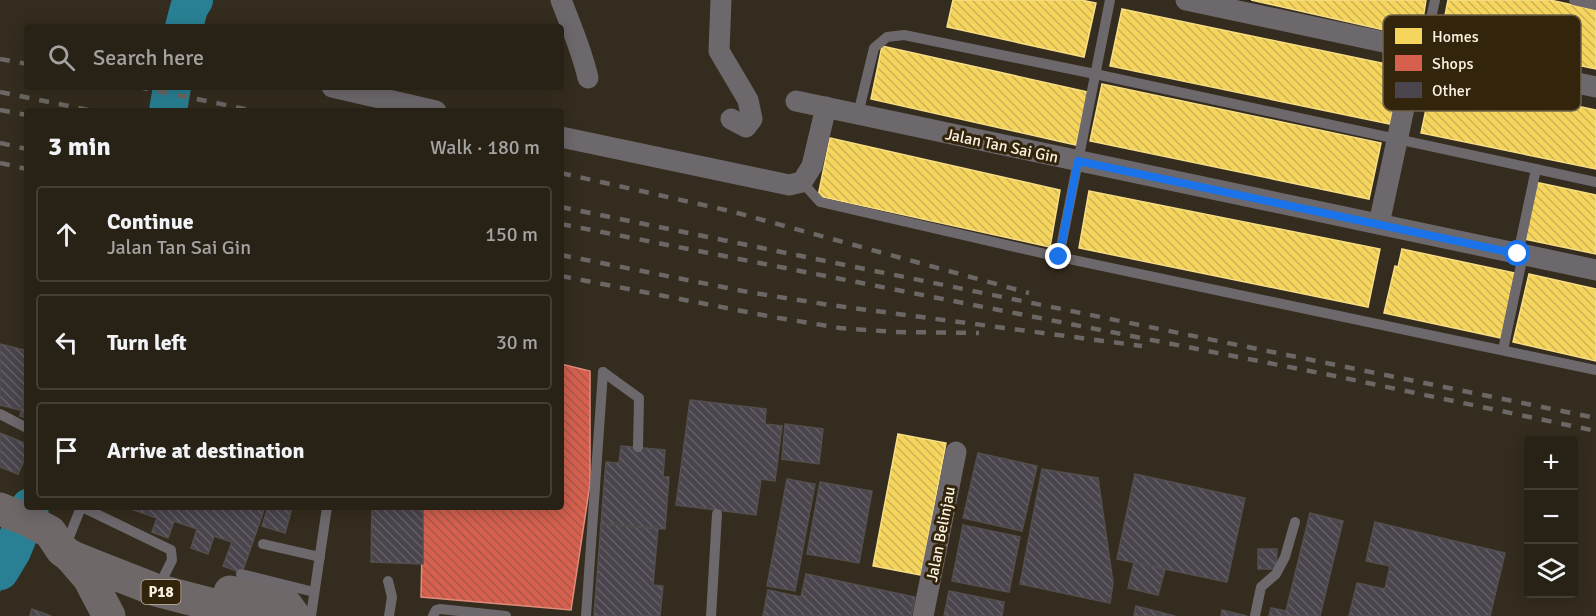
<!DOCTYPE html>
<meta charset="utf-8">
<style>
body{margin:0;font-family:Signika,sans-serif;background:#2f291f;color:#f1f3f6}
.controls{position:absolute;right:18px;bottom:18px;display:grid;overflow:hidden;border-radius:6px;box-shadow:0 3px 15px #0003}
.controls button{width:54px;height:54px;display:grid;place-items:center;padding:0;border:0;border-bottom:2px solid #433e35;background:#272116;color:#f1f3f6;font:30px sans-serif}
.stop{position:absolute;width:18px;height:18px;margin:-14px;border:4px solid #1a73e8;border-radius:50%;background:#fff}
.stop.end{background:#1a73e8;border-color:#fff;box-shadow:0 2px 6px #0008}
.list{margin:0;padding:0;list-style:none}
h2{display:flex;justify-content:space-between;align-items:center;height:78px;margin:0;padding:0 24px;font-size:26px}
h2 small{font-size:20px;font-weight:400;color:#a4a3a1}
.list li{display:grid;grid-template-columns:39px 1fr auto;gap:18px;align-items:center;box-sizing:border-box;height:96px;margin:0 12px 12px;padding:0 12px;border:2px solid #433e35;border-radius:6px}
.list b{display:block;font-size:22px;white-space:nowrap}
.list p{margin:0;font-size:20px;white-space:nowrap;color:#a4a3a1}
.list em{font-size:20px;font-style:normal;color:#a4a3a1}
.icon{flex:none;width:33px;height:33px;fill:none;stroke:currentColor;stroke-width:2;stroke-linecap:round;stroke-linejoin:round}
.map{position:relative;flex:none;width:1596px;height:616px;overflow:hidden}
.search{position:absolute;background:#272116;box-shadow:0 3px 15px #0003;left:24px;top:24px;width:540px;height:66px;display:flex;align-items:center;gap:15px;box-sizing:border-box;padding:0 21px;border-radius:6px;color:#a4a3a1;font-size:22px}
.panel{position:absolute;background:#272116;box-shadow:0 3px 15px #0003;left:24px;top:108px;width:540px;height:402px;border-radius:6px}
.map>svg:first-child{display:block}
.water{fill:url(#water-waves)}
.homes{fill:url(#homes-back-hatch);stroke:#f8de84;stroke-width:1.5}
.shops{fill:url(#shops-back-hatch);stroke:#e18c7a;stroke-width:1.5}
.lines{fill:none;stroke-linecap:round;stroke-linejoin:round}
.river{stroke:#298094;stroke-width:38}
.building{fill:url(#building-back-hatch);stroke:#534f4e;stroke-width:1.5}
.lane{stroke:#6d686c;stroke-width:10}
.street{stroke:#6d686c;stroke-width:21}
.primary{stroke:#6e6869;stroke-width:33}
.rail{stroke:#6b6764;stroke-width:4.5;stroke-dasharray:10 10;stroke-linecap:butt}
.route{stroke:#1a73e8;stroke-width:8}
.labels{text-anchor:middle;stroke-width:6;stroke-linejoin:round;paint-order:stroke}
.shield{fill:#33250b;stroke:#c0b4a2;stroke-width:1.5}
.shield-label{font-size:15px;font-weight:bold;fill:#fcf2e3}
.street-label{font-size:16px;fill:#fcf2e3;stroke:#33250b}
.key{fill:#33250b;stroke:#6f624c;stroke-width:1.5}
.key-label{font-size:16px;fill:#fcf2e3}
</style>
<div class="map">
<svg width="1596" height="616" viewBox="0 0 1596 616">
<defs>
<pattern id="water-waves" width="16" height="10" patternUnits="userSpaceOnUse" patternTransform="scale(1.5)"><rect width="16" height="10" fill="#298094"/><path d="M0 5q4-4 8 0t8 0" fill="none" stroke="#396770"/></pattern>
<pattern id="homes-back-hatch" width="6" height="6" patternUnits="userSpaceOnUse" patternTransform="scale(1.5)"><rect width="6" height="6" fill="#f6d55c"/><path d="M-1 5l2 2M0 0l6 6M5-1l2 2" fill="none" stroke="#ccb256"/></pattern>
<pattern id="shops-back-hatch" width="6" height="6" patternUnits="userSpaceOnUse" patternTransform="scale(1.5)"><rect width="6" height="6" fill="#d6604d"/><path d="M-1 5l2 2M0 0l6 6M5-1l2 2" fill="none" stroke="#a6584a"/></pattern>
<pattern id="building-back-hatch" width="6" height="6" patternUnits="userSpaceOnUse" patternTransform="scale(1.5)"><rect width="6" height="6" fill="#4a444c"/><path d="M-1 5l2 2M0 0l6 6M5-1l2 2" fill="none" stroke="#655f66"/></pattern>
</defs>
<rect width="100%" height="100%" fill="#342c1e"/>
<polygon class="water" points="0,539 26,551 0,592"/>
<g class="homes">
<polygon points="953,0 1081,0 1096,3 1084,57 947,27"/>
<polygon points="1251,0 1426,0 1420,38"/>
<polygon points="1448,0 1550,0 1596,10 1596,69 1441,36"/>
<polygon points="1122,9 1401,67 1390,124 1110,66"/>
<polygon points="882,46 1088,92 1076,145 871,99"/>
<polygon points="1433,76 1596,110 1596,169 1421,133"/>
<polygon points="1102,84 1381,143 1369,199 1090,141"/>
<polygon points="830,138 1060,190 1050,247 818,196"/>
<polygon points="1535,182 1596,195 1596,254 1524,239"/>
<polygon points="1089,191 1380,249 1368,307 1079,248"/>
<polygon points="1402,249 1515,273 1501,338 1384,313 1395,266 1398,267"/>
<polygon points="1529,274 1596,289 1596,361 1513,342"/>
<polygon points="898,434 946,443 921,575 873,566"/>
</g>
<polygon class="shops" points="561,364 590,371 590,484 571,610 421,597 423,507 561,507"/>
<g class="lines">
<g class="river">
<polyline points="184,27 189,8 194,0"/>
<polyline points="168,111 172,87"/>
<polyline points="0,571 12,551 30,507"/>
</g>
</g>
<g class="building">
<polygon points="0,344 24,350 27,344 27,390 25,389 20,410 0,405"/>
<polygon points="26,391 27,391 27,418 20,416"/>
<polygon points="690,400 766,409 765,424 782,426 775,481 761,479 756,515 676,505"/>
<polygon points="785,424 823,429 819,464 782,459"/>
<polygon points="0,433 27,444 27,454 18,474 0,467"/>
<polygon points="621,446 665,450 663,477 669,477 665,529 601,524 606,462 619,463"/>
<polygon points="978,453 1037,466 1022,531 963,518"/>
<polygon points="1042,469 1098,478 1113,583 1110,603 1020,584"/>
<polygon points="1135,474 1245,498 1227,582 1117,559"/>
<polygon points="787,479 815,484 795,591 767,586"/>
<polygon points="820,482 872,491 859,563 807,554"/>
<polygon points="125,507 265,507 242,573 223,566 232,542 214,536 208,554 191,548 197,529 174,521 168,538 152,532 157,518"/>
<polygon points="268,507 292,508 285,533 262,526"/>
<polygon points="372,507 423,507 423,564 371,562"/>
<polygon points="1310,513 1343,521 1320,616 1269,616 1271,608 1286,611"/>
<polygon points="1375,522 1505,553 1490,616 1349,616 1357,583 1385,589 1390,566 1366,561"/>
<polygon points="601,524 658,529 653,585 663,586 660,616 594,616"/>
<polygon points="963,525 1020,537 1009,592 952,581"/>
<polygon points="1258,549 1277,549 1276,569 1258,569"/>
<polygon points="1134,562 1165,569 1158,595 1128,588"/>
<polygon points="806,574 915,597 911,616 763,616 768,590 801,597"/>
<polygon points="949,591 1004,602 1002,616 944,616"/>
<polygon points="1136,606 1175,616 1134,616"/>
<polygon points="32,609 51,616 30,616"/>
<polygon points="1222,610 1247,616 1221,616"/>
</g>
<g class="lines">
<g class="lane">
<polyline points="1574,0 1596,5"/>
<polyline points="1424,50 1435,0"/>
<polyline points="858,114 874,48 887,37 904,35 1095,74 1596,182"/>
<polyline points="802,182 820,202 1059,257 1596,370"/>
<polyline points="1518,254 1536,169"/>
<polyline points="1059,257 1110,0"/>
<polyline points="1503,350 1523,255"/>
<polyline points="603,372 639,398 638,447"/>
<polyline points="0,414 27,428"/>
<polyline points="82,507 171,550 172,560 165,574"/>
<polyline points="70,535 81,507"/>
<polyline points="263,544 320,557"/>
<polyline points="241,574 314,592"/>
<polyline points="388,581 392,597 389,616"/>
<polyline points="311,616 327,507"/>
<polyline points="433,616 436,610 440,609 506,616"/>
<polyline points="586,616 603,372"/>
<polyline points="711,616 717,514"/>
<polyline points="1255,616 1261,587 1276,574 1285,557 1295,522"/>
</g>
<g class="street">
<path d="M561,0c10,26 21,51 27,78"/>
<polyline points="721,0 719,51 748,100 752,119 746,127 731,119"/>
<polyline points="1186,0 1596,87"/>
<polyline points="332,87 436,111"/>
<polyline points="796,101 1596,270"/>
<polyline points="561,137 789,185 802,182 812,166 826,107"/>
<polyline points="1379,224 1417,48"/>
<polyline points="923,616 956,452"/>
</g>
<g class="primary">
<polyline points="0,509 28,520 50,532 62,550 70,556 92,565 156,590 256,616"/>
<polyline points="70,556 89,578 109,616"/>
<polyline points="230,592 286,605 294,616"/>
</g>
<g class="rail">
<polyline points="0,59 27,64"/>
<polyline points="138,87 255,111"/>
<polyline points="0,92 93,111"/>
<polyline points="0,110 27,115"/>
<polyline points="0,143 27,149"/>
<polyline points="0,163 27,169"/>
<polyline points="561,173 730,211 1029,293"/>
<polyline points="561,207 1596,418"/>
<polyline points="561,224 1330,375 1596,431"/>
<polyline points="561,255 748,292 830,305 1142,346"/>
<polyline points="561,276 773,317 840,328 895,332 979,333"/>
</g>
</g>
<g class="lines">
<polyline class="route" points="1059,257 1078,161 1518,254"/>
</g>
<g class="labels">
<rect class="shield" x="141.5" y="580" width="39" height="24" rx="4.5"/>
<g class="shield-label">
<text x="161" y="597">P18</text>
</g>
<g class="street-label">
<text transform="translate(1002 145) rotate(12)" y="6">Jalan Tan Sai Gin</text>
<text transform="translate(940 534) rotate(-79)" y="6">Jalan Belinjau</text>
</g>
</g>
<rect x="1383" y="15" width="198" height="96" rx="9" class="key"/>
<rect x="1395" y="28" width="27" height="16" fill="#f6d55c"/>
<rect x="1395" y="55" width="27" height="16" fill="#d6604d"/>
<rect x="1395" y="82" width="27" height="16" fill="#4a444c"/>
<g class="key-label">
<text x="1432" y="42">Homes</text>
<text x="1432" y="69">Shops</text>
<text x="1432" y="96">Other</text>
</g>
</svg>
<div class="controls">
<button>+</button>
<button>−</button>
<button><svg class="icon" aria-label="layers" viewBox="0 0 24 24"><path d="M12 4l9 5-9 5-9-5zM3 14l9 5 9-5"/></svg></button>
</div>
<div class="stop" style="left:1518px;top:254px"></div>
<div class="stop end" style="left:1059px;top:257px"></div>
<div class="search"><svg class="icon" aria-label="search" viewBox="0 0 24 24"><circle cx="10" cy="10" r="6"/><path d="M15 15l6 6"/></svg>Search here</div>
<section class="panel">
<h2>3 min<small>Walk · 180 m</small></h2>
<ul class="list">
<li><svg class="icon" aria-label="ahead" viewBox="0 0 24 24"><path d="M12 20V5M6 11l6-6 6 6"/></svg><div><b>Continue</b><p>Jalan Tan Sai Gin</p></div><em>150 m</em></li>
<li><svg class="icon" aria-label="left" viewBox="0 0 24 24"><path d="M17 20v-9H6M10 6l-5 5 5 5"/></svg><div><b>Turn left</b></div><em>30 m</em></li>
<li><svg class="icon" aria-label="arrive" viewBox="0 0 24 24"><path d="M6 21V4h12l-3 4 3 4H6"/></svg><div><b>Arrive at destination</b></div></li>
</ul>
</section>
</div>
